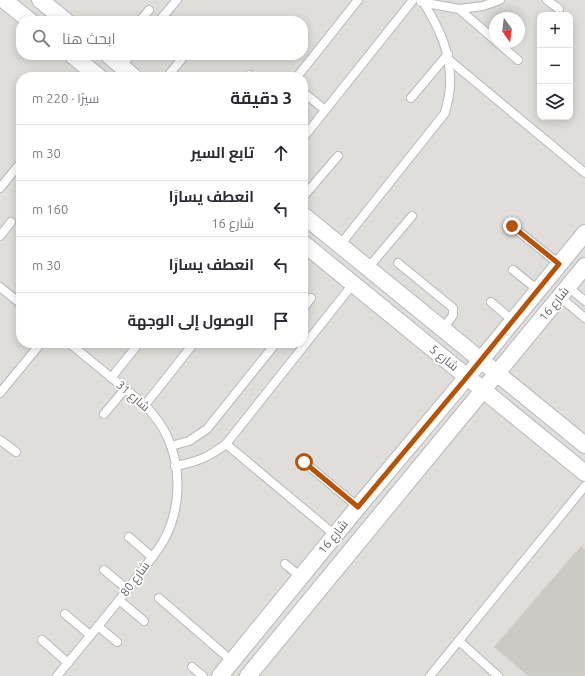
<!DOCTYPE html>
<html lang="ar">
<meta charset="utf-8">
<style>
body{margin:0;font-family:Ubuntu,Cairo,sans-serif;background:#f2f2f3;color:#2b2b33;direction:rtl}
.controls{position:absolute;right:12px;top:12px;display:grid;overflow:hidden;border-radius:8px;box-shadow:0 2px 10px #0003}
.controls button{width:36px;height:36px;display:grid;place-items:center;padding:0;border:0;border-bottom:1px solid #e1e1e2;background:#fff;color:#2b2b33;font:20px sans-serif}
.compass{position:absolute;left:489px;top:12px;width:36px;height:36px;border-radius:50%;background:#fff;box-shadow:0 2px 10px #0003;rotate:166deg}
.stop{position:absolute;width:12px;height:12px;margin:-9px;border:3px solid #b45309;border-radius:50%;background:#fff}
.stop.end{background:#b45309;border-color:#fff;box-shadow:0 1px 4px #0008}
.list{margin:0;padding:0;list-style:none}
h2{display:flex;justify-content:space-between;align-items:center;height:52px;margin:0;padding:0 16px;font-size:17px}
h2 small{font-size:13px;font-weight:400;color:#7c7c81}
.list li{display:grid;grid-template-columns:26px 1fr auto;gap:12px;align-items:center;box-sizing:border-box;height:56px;padding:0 16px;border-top:1px solid #e1e1e2}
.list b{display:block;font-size:15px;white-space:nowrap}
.list p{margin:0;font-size:13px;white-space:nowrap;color:#7c7c81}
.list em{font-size:13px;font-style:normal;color:#7c7c81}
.icon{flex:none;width:22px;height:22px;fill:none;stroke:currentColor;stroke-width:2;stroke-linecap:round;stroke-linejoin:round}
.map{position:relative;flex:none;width:585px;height:676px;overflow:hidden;direction:ltr}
.search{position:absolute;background:#fff;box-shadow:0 2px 10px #0003;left:16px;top:16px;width:292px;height:44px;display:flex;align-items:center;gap:10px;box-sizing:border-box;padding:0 14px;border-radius:16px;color:#7c7c81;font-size:15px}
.panel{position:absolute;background:#fff;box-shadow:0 2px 10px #0003;left:16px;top:72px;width:292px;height:276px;border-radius:16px;direction:rtl}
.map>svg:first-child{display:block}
.industrial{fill:#e0deda;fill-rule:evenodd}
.building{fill:#cccac5;stroke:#d6d1c6}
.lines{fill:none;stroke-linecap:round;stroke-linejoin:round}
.service-casing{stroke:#b5b8bc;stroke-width:10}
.minor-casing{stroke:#b5b8bc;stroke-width:18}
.service{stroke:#fff;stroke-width:8}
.minor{stroke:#fff;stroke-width:16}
.route{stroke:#b45309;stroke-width:5}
.labels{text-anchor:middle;stroke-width:3.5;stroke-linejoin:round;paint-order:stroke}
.street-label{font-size:12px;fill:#5f6368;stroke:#fff}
</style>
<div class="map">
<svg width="585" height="676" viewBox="0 0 585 676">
<rect width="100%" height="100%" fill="#f1efe8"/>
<path class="industrial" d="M0,0h585v676h-585zM540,15h30v102h-30zM495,18h24v24h-24zM21,21h282v34h-282zM21,77h282v266h-282z"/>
<polygon class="building" points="581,546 585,550 585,676 528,676 494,647"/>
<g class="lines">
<g class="service-casing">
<g id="service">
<polyline points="547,0 559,9"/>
<polyline points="421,2 459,9 483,6 500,0"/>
<polyline points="459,9 495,40"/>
<polyline points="140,21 149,10"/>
<polyline points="159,21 177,0"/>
<polyline points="497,42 518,60"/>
<polyline points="448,59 585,173"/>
<polyline points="121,66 131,55"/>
<polyline points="167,77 185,55"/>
<polyline points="247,77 249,75"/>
<polyline points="297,77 358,0"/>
<polyline points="303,92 325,110"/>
<polyline points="411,98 448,54"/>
<polyline points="303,138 413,0"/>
<polyline points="0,188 18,166"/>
<polyline points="303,197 338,156"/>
<polyline points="512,226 559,264"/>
<polyline points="0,236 11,222"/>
<path d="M340,245l105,-132c2,-9 5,-19 5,-28 1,-33 -10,-55 -26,-82"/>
<polyline points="398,263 453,308 453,315 443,329"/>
<polyline points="368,268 412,216"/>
<polyline points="513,270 538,290"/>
<polyline points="0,287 21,304"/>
<polyline points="568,287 585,301"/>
<polyline points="560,297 585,318"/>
<polyline points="491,302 513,321"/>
<polyline points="303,309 311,298"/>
<polyline points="111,378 139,343"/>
<polyline points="0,393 41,343"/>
<polyline points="145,405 194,343"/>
<polyline points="104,414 125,389"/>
<polyline points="0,440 16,452"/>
<polyline points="226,444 335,535"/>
<polyline points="171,446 189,441 207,429 276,343"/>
<polyline points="304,462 358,507"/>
<path d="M175,466c22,-4 34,-9 51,-22l127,-160"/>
<polyline points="129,537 152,557"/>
<polyline points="285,564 301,577"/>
<polyline points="104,570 127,589"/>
<polyline points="159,598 232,661"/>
<polyline points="119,600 144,621"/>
<polyline points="65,614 90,635"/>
<polyline points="98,626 117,642"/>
<polyline points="42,640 68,663"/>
<polyline points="459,641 498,676"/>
<polyline points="192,667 203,676"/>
<path d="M57,676c24,-29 48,-58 71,-87 11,-15 23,-29 33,-44 20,-32 22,-77 5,-111 -5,-11 -13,-20 -21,-29l-76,-62"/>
<polyline points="430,676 585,486"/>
</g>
</g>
<g class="minor-casing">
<g id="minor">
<polyline points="4,0 30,21"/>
<polyline points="40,0 66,21"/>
<polyline points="72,55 99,77"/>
<polyline points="108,55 134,77"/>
<polyline points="303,215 585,445"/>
<polyline points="303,243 585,473"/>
<polyline points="220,676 358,507 467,377 585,233"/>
<polyline points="248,676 585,266"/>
</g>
</g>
<use href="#service" class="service"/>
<use href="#minor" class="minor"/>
</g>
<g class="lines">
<polyline class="route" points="304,462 358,507 467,377 559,264 512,226"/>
</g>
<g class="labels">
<g class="street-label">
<text transform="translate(554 304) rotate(-51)" y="4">شارع 16</text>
<text transform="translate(444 358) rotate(39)" y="4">شارع 5</text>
<text transform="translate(133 396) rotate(41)" y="4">شارع 31</text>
<text transform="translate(333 537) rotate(-51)" y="4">شارع 16</text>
<text transform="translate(135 579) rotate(-53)" y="4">شارع 80</text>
</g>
</g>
</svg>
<div class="controls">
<button>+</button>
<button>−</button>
<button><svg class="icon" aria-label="layers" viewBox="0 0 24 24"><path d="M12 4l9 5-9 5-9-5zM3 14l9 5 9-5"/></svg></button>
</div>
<svg class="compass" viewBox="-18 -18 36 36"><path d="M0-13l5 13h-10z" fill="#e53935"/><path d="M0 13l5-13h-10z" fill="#7c7c81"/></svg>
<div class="stop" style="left:304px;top:462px"></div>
<div class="stop end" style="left:512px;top:226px"></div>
<div class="search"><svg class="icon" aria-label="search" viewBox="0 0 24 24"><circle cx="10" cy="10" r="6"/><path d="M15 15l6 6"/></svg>ابحث هنا</div>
<section class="panel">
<h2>3 دقيقة<small>سيرًا · 220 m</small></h2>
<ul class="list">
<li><svg class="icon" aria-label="ahead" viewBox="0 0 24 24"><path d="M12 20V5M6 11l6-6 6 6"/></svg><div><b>تابع السير</b></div><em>30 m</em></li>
<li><svg class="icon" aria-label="left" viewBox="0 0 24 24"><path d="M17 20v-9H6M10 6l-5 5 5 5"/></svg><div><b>انعطف يسارًا</b><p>شارع 16</p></div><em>160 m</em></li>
<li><svg class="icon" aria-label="left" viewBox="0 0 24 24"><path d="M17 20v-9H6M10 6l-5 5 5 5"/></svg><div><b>انعطف يسارًا</b></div><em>30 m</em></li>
<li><svg class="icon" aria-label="arrive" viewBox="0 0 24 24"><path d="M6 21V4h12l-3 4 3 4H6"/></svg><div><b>الوصول إلى الوجهة</b></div></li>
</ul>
</section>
</div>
